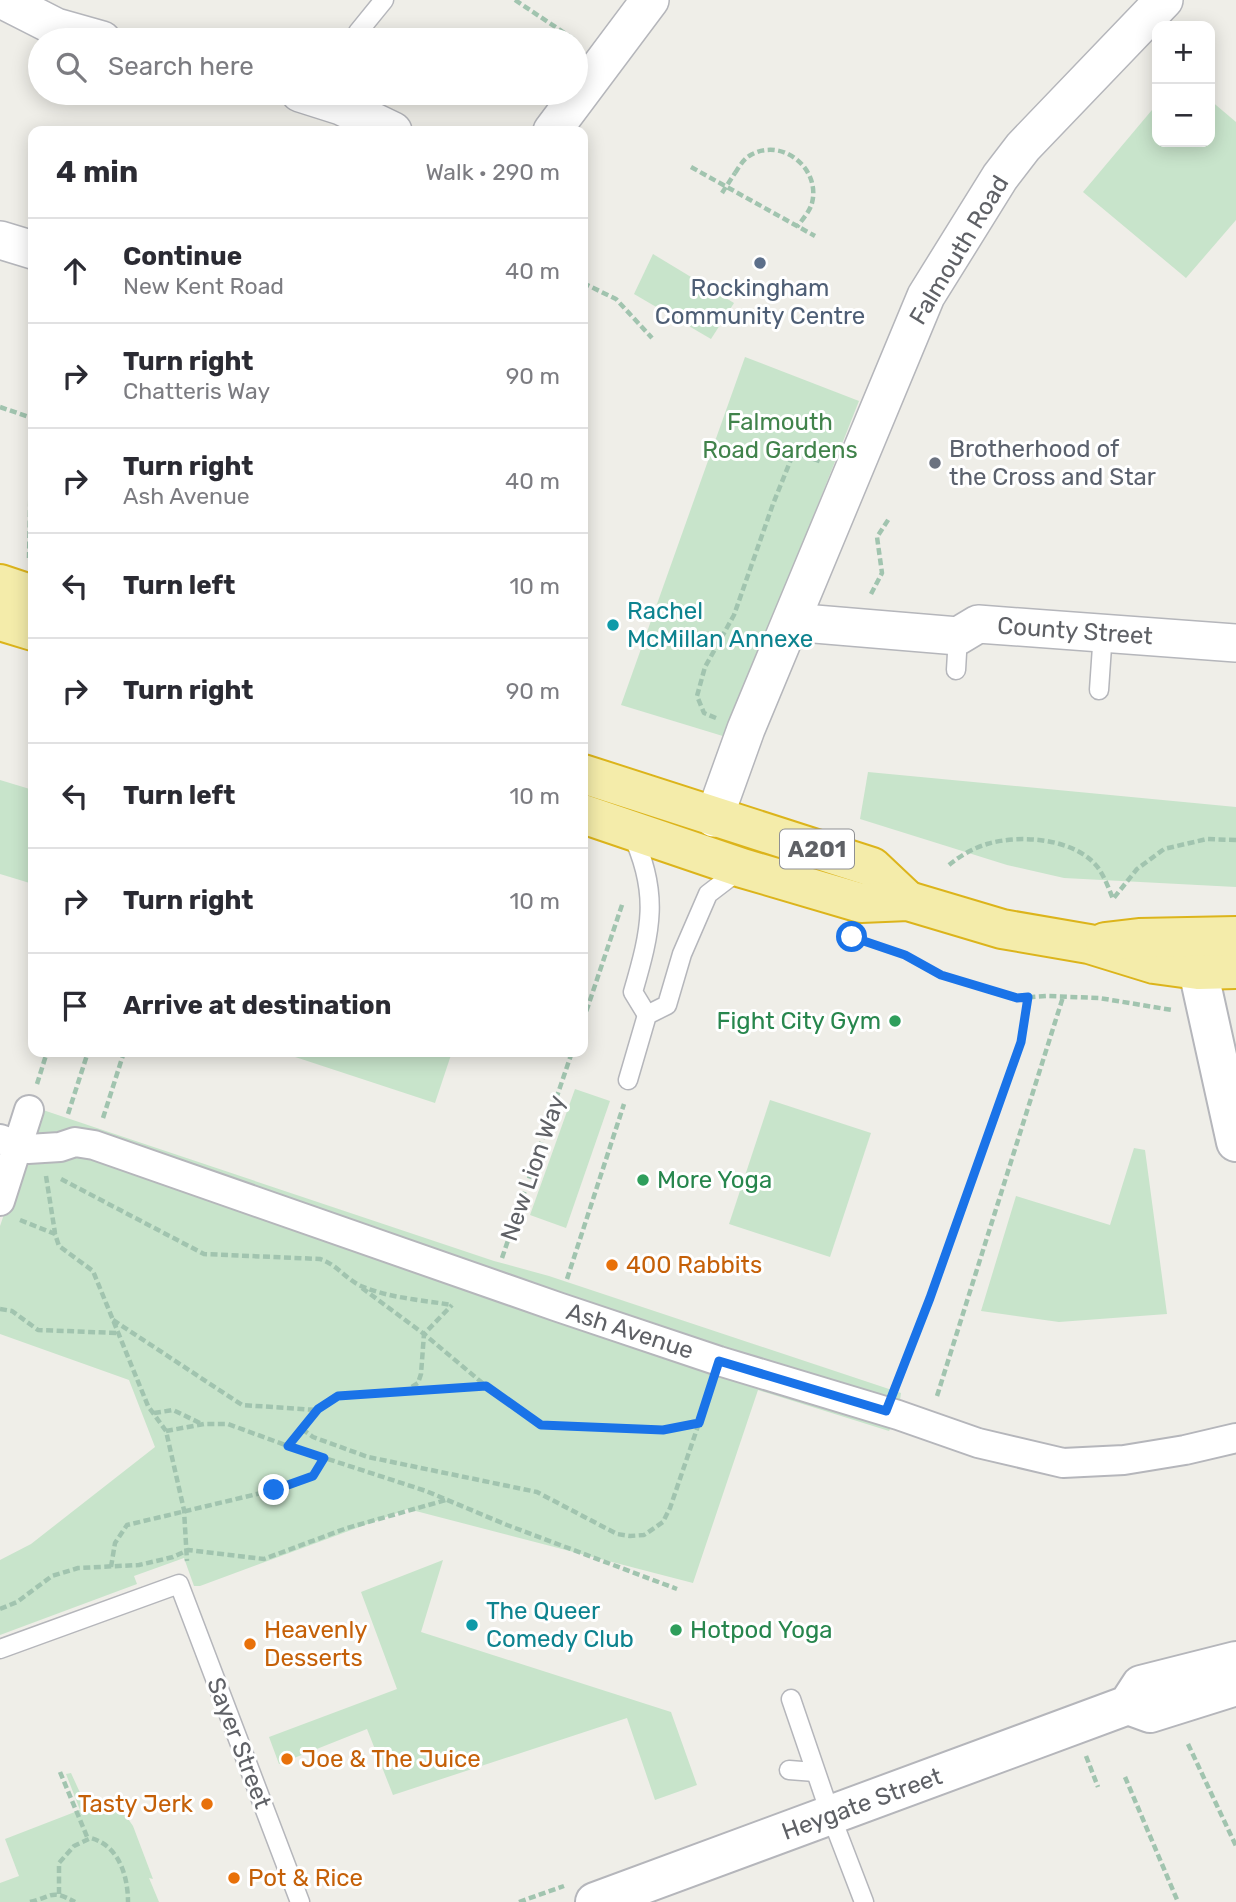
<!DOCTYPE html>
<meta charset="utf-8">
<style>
body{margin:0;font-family:Rubik,sans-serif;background:#f7f7f7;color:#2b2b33}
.controls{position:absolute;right:21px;top:21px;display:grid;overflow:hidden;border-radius:14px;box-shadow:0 4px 18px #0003}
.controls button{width:63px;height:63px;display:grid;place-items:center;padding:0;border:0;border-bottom:2px solid #e1e1e2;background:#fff;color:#2b2b33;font:35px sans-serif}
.stop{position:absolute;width:21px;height:21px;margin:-16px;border:5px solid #1a73e8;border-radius:50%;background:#fff}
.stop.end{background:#1a73e8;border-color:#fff;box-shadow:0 2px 7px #0008}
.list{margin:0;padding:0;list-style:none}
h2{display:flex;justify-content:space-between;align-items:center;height:91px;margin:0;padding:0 28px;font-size:30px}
h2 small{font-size:23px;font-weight:400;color:#7c7c81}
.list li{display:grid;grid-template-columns:46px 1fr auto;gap:21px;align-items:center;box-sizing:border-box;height:105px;padding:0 28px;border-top:2px solid #e1e1e2}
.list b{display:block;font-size:26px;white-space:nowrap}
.list p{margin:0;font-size:23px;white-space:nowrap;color:#7c7c81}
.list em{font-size:23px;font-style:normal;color:#7c7c81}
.icon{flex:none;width:38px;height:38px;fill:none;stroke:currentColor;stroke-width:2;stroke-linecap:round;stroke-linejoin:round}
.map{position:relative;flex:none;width:1236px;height:1902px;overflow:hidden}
.search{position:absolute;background:#fff;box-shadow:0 4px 18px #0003;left:28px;top:28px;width:560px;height:77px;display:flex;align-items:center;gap:18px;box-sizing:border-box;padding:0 24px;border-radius:38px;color:#7c7c81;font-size:26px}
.panel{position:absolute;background:#fff;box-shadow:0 4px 18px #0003;left:28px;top:126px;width:560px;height:931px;border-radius:14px}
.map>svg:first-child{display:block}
.green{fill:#c8e4cb}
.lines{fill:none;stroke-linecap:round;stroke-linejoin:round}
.service-casing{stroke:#b5b6bb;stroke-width:21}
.pedestrian-casing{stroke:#b5b6bb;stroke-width:32}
.minor-casing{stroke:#b5b6bb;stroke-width:40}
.tertiary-casing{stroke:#b5b6bb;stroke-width:42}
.trunk-casing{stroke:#dcb41b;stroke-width:42}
.path{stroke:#a1c4af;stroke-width:4.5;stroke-dasharray:7 3.5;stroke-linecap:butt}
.service{stroke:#fff;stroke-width:18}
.pedestrian{stroke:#fff;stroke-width:28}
.minor{stroke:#fff;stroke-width:37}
.tertiary{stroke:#fff;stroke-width:38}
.trunk{stroke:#f4ecaa;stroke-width:38}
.path-bridge{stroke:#a1c4af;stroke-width:4.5;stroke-dasharray:7 3.5;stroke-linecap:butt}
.route{stroke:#1a73e8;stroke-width:9}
.service-dot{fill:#5c6f8a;stroke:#fff;stroke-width:2.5}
.worship-dot{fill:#6b7280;stroke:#fff;stroke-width:2.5}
.culture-dot{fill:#0f9aa8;stroke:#fff;stroke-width:2.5}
.leisure-dot{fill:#2e9e5b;stroke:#fff;stroke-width:2.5}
.food-dot{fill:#e8710a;stroke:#fff;stroke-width:2.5}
.labels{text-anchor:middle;stroke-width:6;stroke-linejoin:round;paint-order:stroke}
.shield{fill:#fff;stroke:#8f9094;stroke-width:2}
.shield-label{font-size:23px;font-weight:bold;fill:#5f6166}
.street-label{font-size:24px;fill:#5f6166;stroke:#fff}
.service-label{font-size:24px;fill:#4e5e75;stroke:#fff}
.park-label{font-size:24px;fill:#41834b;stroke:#fff}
.worship-label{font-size:24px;fill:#5b616d;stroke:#fff;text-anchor:start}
.culture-label{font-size:24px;fill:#0d838f;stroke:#fff;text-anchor:start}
.leisure-label{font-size:24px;fill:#27864d;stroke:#fff;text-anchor:start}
.food-label{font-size:24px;fill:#c56008;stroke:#fff;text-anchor:start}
</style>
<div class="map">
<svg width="1236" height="1902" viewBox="0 0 1236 1902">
<rect width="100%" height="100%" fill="#efeee8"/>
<g class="green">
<polygon points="1210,100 1236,122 1236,220 1186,278 1083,192 1157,104 1157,142 1210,142"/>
<polygon points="653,254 734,303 711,339 634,294"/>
<polygon points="745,357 859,401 726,737 621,705"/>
<polygon points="868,772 1236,807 1236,887 1064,878 1007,865 860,819"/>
<polygon points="0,780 33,790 33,884 0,874"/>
<polygon points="280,1052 452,1052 435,1103"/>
<polygon points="575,1089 610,1101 566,1228 530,1215"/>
<polygon points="770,1100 871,1133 830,1257 729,1224"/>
<polygon points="40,1109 494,1261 549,1276 901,1393 898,1415 889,1431 758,1390 693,1583 408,1509 200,1586 194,1586 184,1558 134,1576 137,1584 0,1635 0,1560 31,1544 155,1447 129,1380 0,1334 0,1226"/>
<polygon points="1134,1148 1145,1150 1167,1314 1059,1322 981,1311 1016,1196 1110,1225"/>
<polygon points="443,1560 421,1632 671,1712 697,1785 655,1800 627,1718 393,1795 367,1729 279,1764 269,1737 397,1689 361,1592"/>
<polygon points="71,1773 87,1808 115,1800 133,1826 153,1879 149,1878 159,1902 0,1902 0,1883 19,1876 5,1839 80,1810 66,1774"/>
</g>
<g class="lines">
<g class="service-casing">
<g id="service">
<polyline points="356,40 358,32 384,0"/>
<polyline points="956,670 958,636"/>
<polyline points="1099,690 1103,632"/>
<path d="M631,832c29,61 20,98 2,160l14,23"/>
<polyline points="628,1080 647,1015 667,1005 682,954 708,894 742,868"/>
<polyline points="0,1649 179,1584 300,1902"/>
<polyline points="791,1699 831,1816 864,1902"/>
<polyline points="789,1770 815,1772"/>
</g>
</g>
<g class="pedestrian-casing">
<g id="pedestrian">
<polyline points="0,1139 28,1149 60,1147 75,1142 94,1145 558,1307 719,1361 898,1415 978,1443 1063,1463 1124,1460 1185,1450 1236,1438"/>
<polyline points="0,1201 29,1110"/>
</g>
</g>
<g class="minor-casing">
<g id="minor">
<polyline points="3,0 56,27 102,40"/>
<polyline points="300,93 341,106 393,131"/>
<polyline points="552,131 650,0"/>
<polyline points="0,240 33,250"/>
<polyline points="791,622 958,636 978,624 1236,643"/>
<polyline points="714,818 746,729 926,296 1000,177 1023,147 1164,0"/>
</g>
</g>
<g class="tertiary-casing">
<g id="tertiary">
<polyline points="1198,970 1236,1142"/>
<polyline points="1128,1705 1150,1713 1236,1686"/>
<polyline points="595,1902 1128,1705 1141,1685 1236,1661"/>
</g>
</g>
<g class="trunk-casing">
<g id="trunk">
<polyline points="0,584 33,595"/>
<polyline points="0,621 33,631"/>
<polyline points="583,774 872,867 908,901"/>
<polyline points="583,814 742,868 861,903 908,901 1002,929 1089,944 1154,964 1198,970 1236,969"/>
<polyline points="1105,942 1139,938 1236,936"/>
</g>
</g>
<g class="path">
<polyline points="515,0 575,40"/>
<polyline points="691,167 815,236"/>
<path d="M735,173c4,-6 8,-13 14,-17 32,-20 72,12 63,47 -2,8 -10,17 -15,24"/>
<polyline points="583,283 616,299 652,338"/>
<polyline points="0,407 32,418 29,558"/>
<polyline points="871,594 882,573 877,537 890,517"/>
<polyline points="716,718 704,713 697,696 705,667 734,615 773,504 794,452 822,462"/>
<path d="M949,865c11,-9 24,-17 38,-21 33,-10 90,-6 112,25 6,9 10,20 14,30l24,-30 27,-20 43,-10 29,1"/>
<polyline points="861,940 905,955 941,975 1017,998 1047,996 1099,998 1172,1010"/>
<polyline points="583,1021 623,902"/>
<polyline points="37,1084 47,1052"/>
<polyline points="68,1114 88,1052"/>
<polyline points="103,1118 124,1052"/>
<polyline points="46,1176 55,1233"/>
<path d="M61,1179l143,75 116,5c16,5 26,20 41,27 28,12 61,14 91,19"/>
<polyline points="20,1220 55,1234 59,1246 93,1271 148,1406 166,1431 184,1510 187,1561"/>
<polyline points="502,1258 572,1052"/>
<polyline points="567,1279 624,1104"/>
<polyline points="362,1288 424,1334 486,1386"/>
<polyline points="0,1309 12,1311 38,1330 118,1333"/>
<polyline points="113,1320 242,1405 317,1410"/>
<polyline points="896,1384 930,1299 1021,1042 1028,997"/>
<polyline points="408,1390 486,1386 540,1425 663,1430 699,1423 710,1388"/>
<polyline points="937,1396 1063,997"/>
<polyline points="154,1413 173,1410 202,1424"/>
<polyline points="302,1429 313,1437 368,1457 537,1492 617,1534 630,1536 644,1535 663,1522 670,1508 699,1423"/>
<polyline points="166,1431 204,1424 228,1424 288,1446 318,1409 338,1396 407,1390 418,1383 421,1374 424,1334 452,1305"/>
<polyline points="288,1446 426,1491 507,1525 677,1589"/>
<polyline points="111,1567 115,1543 127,1525 274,1490 313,1476 324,1458"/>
<polyline points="0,1609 17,1602 52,1576 78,1568 139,1565 173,1557 188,1550 264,1559 347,1528 446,1500"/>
<polyline points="1188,1744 1236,1846"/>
<polyline points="1086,1756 1098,1787"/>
<polyline points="60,1772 88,1839"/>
<polyline points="1125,1777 1178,1902"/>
<path d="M59,1894v-31l15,-17 17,-8c28,8 37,38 37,64"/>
<path d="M30,1902c24,-6 21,-13 45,0"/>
<polyline points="519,1902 564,1886"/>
</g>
<use href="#service" class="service"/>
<use href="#pedestrian" class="pedestrian"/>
<use href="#minor" class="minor"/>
<use href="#tertiary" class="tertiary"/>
<use href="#trunk" class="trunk"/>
<polyline class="path-bridge" points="722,193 735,173"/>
</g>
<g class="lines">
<polyline class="route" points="274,1490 313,1476 324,1458 288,1446 318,1409 338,1396 486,1386 541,1425 663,1430 699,1423 719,1361 886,1411 930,1298 1021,1042 1028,997 1017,998 941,975 905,955 852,937"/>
</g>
<circle class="service-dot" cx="760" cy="263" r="7"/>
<circle class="worship-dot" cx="935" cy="463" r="7"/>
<g class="culture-dot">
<circle cx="613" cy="625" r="7"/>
<circle cx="472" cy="1625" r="7"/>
</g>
<g class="leisure-dot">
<circle cx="895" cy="1021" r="7"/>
<circle cx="643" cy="1180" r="7"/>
<circle cx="676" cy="1630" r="7"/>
</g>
<g class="food-dot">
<circle cx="612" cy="1265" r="7"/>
<circle cx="250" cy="1644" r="7"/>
<circle cx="287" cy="1759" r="7"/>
<circle cx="207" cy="1804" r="7"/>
<circle cx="234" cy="1878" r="7"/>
</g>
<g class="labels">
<rect class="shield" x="780" y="829.5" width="74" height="39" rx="5"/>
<g class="shield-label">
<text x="817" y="857">A201</text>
</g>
<g class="street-label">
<text transform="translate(959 250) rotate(-59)" y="8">Falmouth Road</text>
<text transform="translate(1075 631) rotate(4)" y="8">County Street</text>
<text transform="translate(533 1168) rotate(-71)" y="8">New Lion Way</text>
<text transform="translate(630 1331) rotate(18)" y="8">Ash Avenue</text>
<text transform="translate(239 1743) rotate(69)" y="8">Sayer Street</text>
<text transform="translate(862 1804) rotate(-20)" y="8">Heygate Street</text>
</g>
<g class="service-label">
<text x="760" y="296">Rockingham<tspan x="760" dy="28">Community Centre</tspan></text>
</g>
<g class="park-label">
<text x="780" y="430">Falmouth<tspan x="780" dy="28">Road Gardens</tspan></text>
</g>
<g class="worship-label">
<text x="949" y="457">Brotherhood of<tspan x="949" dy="28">the Cross and Star</tspan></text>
</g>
<g class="culture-label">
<text x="627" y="619">Rachel<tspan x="627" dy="28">McMillan Annexe</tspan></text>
<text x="486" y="1619">The Queer<tspan x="486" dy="28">Comedy Club</tspan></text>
</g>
<g class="leisure-label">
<text x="881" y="1029" text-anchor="end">Fight City Gym</text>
<text x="657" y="1188">More Yoga</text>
<text x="690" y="1638">Hotpod Yoga</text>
</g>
<g class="food-label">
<text x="626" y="1273">400 Rabbits</text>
<text x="264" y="1638">Heavenly<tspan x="264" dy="28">Desserts</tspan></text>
<text x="301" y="1767">Joe &amp; The Juice</text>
<text x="193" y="1812" text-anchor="end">Tasty Jerk</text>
<text x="248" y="1886">Pot &amp; Rice</text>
</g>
</g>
</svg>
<div class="controls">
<button>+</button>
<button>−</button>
</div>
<div class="stop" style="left:852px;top:937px"></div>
<div class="stop end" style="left:274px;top:1490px"></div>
<div class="search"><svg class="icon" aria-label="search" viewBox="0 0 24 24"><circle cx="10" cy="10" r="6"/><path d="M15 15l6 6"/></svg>Search here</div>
<section class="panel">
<h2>4 min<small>Walk · 290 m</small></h2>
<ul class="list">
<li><svg class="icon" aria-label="ahead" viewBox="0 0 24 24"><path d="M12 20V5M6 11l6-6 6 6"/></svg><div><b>Continue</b><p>New Kent Road</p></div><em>40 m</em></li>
<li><svg class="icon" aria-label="right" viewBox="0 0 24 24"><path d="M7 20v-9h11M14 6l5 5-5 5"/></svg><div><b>Turn right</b><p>Chatteris Way</p></div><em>90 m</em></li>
<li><svg class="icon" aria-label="right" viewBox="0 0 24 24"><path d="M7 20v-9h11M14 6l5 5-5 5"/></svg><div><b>Turn right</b><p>Ash Avenue</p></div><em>40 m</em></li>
<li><svg class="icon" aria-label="left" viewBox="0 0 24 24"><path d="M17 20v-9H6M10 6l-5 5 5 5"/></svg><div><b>Turn left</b></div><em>10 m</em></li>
<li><svg class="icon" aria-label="right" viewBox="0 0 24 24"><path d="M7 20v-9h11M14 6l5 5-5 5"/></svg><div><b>Turn right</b></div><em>90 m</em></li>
<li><svg class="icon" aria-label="left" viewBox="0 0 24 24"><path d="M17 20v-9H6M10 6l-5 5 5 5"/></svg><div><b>Turn left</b></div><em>10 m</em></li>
<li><svg class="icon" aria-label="right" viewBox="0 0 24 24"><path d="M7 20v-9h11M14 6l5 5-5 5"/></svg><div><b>Turn right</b></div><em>10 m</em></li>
<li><svg class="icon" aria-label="arrive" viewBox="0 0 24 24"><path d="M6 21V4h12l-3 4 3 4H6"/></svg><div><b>Arrive at destination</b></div></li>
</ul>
</section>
</div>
